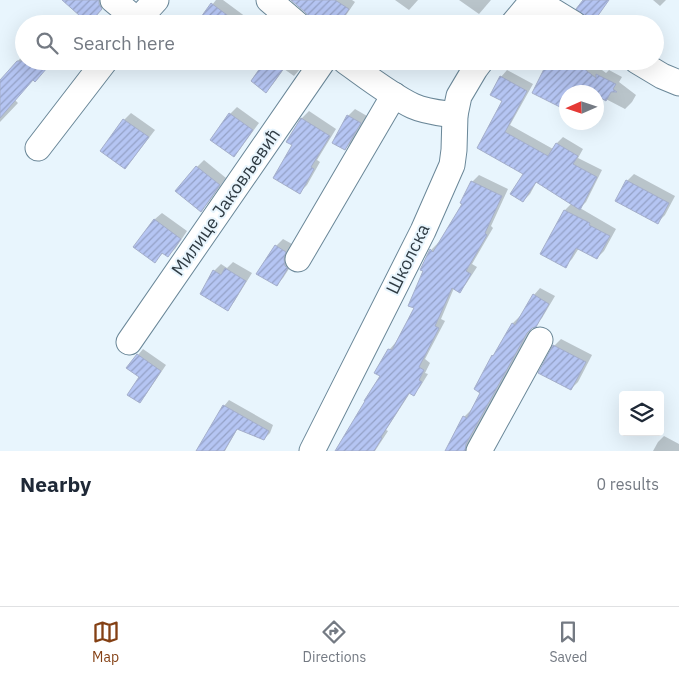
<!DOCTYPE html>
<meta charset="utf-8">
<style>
body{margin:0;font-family:"IBM Plex Sans",sans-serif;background:#f6f6f7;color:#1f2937}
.controls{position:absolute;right:15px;bottom:15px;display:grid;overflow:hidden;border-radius:5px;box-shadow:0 5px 20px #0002}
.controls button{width:45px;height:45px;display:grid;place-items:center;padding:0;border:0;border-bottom:1px solid #e0e1e3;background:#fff;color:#1f2937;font:25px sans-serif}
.compass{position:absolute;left:559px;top:85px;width:45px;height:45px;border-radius:50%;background:#fff;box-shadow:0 5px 20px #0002;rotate:267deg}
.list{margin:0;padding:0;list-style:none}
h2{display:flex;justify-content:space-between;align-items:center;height:65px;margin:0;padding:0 20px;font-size:21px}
h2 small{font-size:16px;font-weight:400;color:#747a83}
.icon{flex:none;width:28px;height:28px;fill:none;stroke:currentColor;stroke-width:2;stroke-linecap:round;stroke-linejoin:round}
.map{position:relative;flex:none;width:679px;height:451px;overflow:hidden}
.search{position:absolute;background:#fff;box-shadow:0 5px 20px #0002;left:15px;right:15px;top:15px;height:55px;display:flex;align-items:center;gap:12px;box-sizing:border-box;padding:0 18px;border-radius:28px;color:#747a83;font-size:19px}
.sheet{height:155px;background:#fff}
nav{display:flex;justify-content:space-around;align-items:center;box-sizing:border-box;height:70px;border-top:1px solid #e0e1e3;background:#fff;font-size:14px;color:#747a83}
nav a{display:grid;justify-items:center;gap:2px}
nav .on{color:#844014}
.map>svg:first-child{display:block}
.shadow{fill:#0003}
.building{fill:url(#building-hatch);stroke:#a5afcb}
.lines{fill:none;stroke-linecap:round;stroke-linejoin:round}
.minor-casing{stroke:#6a8798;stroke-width:27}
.minor{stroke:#fff;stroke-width:25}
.labels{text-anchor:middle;stroke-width:4;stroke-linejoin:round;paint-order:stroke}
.street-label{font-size:18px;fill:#303c44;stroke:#e8f5fd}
</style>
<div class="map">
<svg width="679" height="451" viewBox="0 0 679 451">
<defs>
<pattern id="building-hatch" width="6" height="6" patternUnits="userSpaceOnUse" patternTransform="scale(1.25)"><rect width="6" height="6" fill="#b5c5f3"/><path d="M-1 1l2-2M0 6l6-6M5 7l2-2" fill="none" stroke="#94a1c6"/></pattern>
</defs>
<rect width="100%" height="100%" fill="#e8f5fd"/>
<g class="shadow">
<polygon points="73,0 108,0 108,1 96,15"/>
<polygon points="216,0 223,0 246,17 241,24 197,24"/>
<polygon points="297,0 352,0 355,2 340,24 312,24 312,19"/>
<polygon points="395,0 418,0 409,10"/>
<polygon points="459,0 491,0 479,14"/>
<polygon points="653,0 666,0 660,6"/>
<polygon points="24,54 24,61 15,100 18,103 0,122 0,82"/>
<polygon points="266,61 306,61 300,69 294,76 284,69 273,84 266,91"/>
<polygon points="536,61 590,61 606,73 609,70 622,77 619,82 636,95 632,102 625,109 602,97 596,108 596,92 566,92 566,109 534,92 545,69"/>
<polygon points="507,70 533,84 510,125 553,149 557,143 563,137 583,149 578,158 602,170 586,202 580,208 616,229 604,251 597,258 579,248 572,259 565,266 542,253 565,210 572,203 537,181 530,194 523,201 524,173 478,147 504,101 501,77"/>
<polygon points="237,107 259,123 240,149 234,156 230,114"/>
<polygon points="355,109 367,116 352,142 345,149 348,116"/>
<polygon points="309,111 336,129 317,160 320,162 307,185 300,192 294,145 288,141 302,118"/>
<polygon points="131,113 155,130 132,160 125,167 102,150 124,120"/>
<polygon points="204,160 226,178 208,203 201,210 197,167"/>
<polygon points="634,174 675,196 665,215 658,222 627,181"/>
<polygon points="479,175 508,189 491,226 493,228 472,264 477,267 466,284 460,291 454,288 441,319 445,321 425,359 430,363 425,373 428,374 420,387 413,394 410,393 386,430 388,431 375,451 336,451 381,375 376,372 390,349 396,342 415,307 431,250 438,243 439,244 464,204 472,182"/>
<polygon points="162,213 187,231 175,249 168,255 164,252 155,261 135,247 155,219"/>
<polygon points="283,239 292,244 290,252 294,261 283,278 276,285 276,246"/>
<polygon points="233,262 252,273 234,302 228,309 214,271 221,264 227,268"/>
<polygon points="540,288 555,296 542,318 533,326 473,436 470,451 446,451 464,417 471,410 472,410 482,392 496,353 513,323 520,316 521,317 534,295"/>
<polygon points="561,339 592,355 578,382 571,389 554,346"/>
<polygon points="143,349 166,365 145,396 139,401 141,377 138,355"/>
<polygon points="229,400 273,425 270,433 264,439 238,428 225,451 198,451 224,406"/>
<polygon points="664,436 679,444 679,451 653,451 658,442"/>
</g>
<g class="building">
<polygon points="62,0 99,0 99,4 102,9 89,24"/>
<polygon points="291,0 335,0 349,9 339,24 318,24 310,19 306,13"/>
<polygon points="583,0 609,0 592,24 588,24 586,17 576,9"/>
<polygon points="211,3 239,24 196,24"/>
<polygon points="17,61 53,61 35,82 33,80 0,118 0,80"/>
<polygon points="265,61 289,61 266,93 251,81"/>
<polygon points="548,61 574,61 596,78 596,74 616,84 613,89 617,92 611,92 606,101 596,95 596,92 566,92 566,110 532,93"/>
<polygon points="500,76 527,91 505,132 548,156 556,143 578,156 573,164 597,177 580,210 536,182 523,202 510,194 523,174 477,148 502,101 490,95"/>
<polygon points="229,113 253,130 234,157 210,140"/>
<polygon points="347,115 361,123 345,150 332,143"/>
<polygon points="301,118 330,136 311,167 314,169 300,194 273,178 292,145 286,142"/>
<polygon points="123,119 149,137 125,169 100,151"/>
<polygon points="196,166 220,185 201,212 175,191"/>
<polygon points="626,180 669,203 658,224 615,201"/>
<polygon points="471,181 502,196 485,233 487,235 466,271 471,274 460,293 452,288 435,326 439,328 419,367 424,370 419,380 422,382 414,396 409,393 381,437 382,438 374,451 335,451 365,401 364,401 380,376 374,373 388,349 392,350 414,308 408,306 423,271 420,270 430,249 433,252 462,204 460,203"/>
<polygon points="564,210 590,223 589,225 610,236 597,259 576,248 566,268 540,254"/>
<polygon points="154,219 181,239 168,257 162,253 155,263 133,247"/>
<polygon points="275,245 286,252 284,259 285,266 288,268 277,286 256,274"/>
<polygon points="225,268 246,281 228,311 200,294 213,270 221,275"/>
<polygon points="533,294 549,304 536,327 532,328 527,333 466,444 465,451 445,451 463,416 467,418 480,393 474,389 492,355 493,356 512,323 515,325"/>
<polygon points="553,345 586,362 571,390 538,373"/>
<polygon points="137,354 161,371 140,403 127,395 139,377 126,368"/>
<polygon points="223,405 269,431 264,440 237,429 224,451 196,451"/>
</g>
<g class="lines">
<g class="minor-casing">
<g id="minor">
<polyline points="113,0 137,20"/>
<polyline points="269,0 297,24"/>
<polyline points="535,0 574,24"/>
<polyline points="134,24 156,0"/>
<polyline points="513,24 533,0"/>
<path d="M345,61c21,15 45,34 68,45 13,6 28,7 42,9"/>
<polyline points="637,61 662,76 679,83"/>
<polyline points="38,148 105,61"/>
<polyline points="298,259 394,95"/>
<polyline points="129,342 323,61"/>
<polyline points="312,451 423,231 452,165 454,150 455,115 459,96 475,69 481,61"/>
<polyline points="479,451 540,340"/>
</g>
</g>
<use href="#minor" class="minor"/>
</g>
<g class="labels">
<g class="street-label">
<text transform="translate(226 202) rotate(-55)" y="6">Милице Јаковљевић</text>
<text transform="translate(408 259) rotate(-64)" y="6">Школска</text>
</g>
</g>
</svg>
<div class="controls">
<button><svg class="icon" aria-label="layers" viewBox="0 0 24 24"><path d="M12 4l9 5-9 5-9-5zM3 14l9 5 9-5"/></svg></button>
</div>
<svg class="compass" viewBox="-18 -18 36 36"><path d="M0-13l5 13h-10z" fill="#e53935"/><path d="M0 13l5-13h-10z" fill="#747a83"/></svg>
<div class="search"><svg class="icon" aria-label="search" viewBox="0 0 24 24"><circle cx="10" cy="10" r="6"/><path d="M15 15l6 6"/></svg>Search here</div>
</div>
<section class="sheet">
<h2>Nearby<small>0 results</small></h2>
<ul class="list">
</ul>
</section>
<nav>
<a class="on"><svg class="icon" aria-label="map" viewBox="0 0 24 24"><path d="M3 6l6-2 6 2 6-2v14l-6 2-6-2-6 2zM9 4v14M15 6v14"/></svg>Map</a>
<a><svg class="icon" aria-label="directions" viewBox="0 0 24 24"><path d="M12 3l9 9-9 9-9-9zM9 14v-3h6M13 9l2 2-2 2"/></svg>Directions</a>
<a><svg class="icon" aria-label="saved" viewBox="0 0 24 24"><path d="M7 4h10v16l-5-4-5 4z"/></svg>Saved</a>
</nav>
